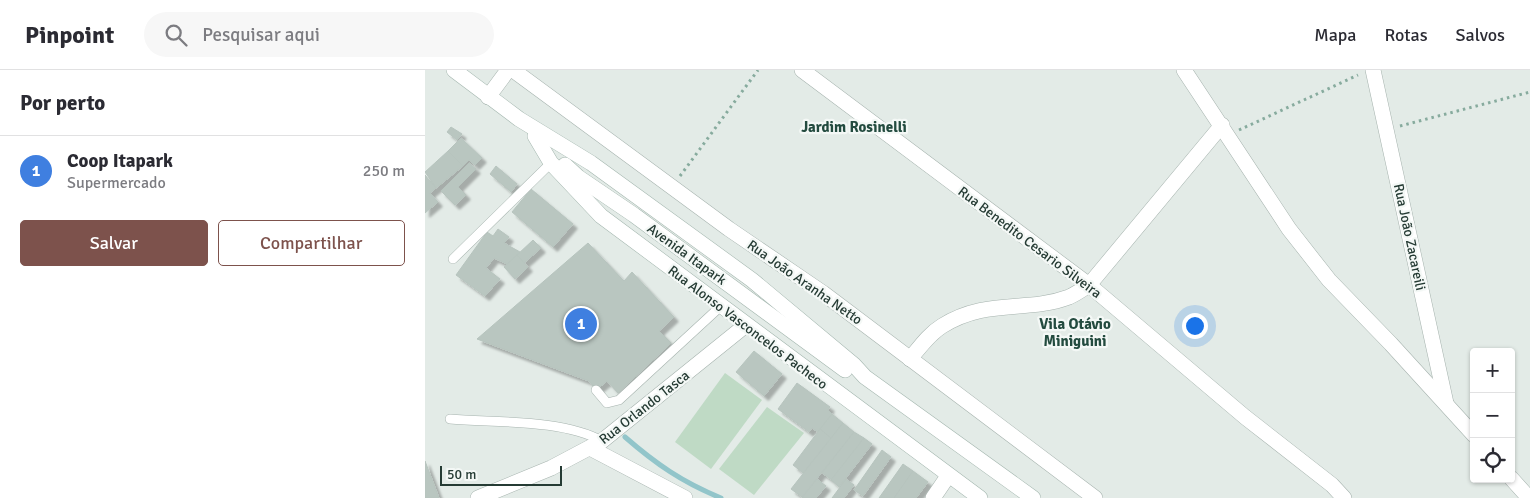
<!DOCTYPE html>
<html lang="pt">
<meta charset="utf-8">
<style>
body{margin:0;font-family:Signika,sans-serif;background:#f7f7f7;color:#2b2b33}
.controls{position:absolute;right:15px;bottom:15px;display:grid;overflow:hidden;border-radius:5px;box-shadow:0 1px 4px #0004}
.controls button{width:45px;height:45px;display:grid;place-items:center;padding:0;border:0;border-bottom:1px solid #e1e1e2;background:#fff;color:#2b2b33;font:25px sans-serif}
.scale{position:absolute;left:15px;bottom:12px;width:122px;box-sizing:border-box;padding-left:5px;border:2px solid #253b34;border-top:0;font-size:14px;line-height:18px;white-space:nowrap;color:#253b34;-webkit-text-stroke:4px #f4f8f6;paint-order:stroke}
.you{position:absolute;left:769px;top:255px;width:18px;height:18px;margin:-12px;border:4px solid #fff;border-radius:50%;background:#1a73e8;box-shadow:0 0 0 8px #1a73e833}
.badge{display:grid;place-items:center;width:32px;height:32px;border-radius:50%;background:#7d524c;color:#fff;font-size:16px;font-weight:700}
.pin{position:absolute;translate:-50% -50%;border:2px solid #fff;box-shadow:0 1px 5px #0006}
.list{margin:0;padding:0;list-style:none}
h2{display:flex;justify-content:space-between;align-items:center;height:65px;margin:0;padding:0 20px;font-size:21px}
h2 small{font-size:16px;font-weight:400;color:#7c7c81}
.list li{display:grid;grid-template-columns:32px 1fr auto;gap:15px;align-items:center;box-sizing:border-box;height:70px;padding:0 20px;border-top:1px solid #e1e1e2}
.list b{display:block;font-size:19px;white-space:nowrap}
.list p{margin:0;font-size:16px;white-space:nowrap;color:#7c7c81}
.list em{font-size:16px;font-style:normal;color:#7c7c81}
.actions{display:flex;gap:10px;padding:15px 20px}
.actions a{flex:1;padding:11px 0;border:1px solid #7d524c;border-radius:5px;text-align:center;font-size:18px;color:#7d524c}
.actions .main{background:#7d524c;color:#fff}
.icon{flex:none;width:28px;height:28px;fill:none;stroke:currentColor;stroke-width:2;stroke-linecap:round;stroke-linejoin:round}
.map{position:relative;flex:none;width:1105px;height:428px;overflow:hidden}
header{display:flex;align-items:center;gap:30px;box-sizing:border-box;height:70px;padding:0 25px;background:#fff;border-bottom:1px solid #e1e1e2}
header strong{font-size:24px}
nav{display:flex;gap:28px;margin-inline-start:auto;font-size:18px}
.search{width:350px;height:45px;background:#f7f7f7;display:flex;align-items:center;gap:12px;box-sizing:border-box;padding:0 18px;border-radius:28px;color:#7c7c81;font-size:19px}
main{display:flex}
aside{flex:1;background:#fff}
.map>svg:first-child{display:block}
.green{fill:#bfdac5}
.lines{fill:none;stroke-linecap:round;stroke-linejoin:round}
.stream{stroke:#92c5ca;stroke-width:5}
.building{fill:#b9c6c0;stroke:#b7c4be;filter:url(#shadow)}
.lane-casing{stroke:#a6b3ae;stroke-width:10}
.street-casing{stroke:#a6b3ae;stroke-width:16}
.secondary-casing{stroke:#a3b6ae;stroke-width:16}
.path{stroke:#87ab9e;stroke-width:3;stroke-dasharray:2.5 4;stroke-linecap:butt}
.lane{stroke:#fff;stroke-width:9}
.street{stroke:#fff;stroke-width:15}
.secondary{stroke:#fff;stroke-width:15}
.labels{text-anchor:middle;stroke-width:4.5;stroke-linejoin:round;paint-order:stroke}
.street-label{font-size:14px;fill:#253b34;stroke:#f4f8f6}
.neighbourhood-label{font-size:15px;font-weight:bold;fill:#234b3f;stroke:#f4f8f6}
</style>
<header>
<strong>Pinpoint</strong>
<div class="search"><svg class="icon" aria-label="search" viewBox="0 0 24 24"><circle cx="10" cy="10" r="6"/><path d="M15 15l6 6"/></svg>Pesquisar aqui</div>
<nav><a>Mapa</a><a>Rotas</a><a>Salvos</a></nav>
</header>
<main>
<aside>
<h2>Por perto<small></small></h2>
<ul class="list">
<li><span class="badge" style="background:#3f7fe0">1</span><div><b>Coop Itapark</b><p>Supermercado</p></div><em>250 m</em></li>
</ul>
<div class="actions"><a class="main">Salvar</a><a>Compartilhar</a></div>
</aside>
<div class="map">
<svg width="1105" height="428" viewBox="0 0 1105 428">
<defs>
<filter id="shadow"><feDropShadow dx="4.5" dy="4.5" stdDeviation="1" flood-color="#0004"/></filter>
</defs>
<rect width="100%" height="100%" fill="#e3ebe7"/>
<g class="green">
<polygon points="300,303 337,330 286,399 250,372"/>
<polygon points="342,337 379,363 329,425 294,399"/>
</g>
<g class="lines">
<path class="stream" d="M200,367c31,27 57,45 96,61"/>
</g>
<g class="building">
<polygon points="26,57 37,64 32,70 22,62"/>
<polygon points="36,68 57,88 50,95 44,90 38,96 23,81"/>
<polygon points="23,81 38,96 11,118 0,102"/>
<polygon points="44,93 51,99 33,117 41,125 30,135 16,121"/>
<polygon points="71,96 92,114 86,122 65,104"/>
<polygon points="0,105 11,118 5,123 13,132 0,143"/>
<polygon points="106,119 148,154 128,177 87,142"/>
<polygon points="73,159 84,167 79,173 95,182 82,194 69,188 61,198 75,209 60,226 31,205 62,162 68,166"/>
<polygon points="108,170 116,178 99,193 92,185"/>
<polygon points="163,173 199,211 207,202 249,247 234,261 246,273 193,323 182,311 171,320 164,311 52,269"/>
<polygon points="92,185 103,197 90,209 79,197"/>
<polygon points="329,281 357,304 339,326 311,302"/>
<polygon points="372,313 405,337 403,340 407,344 393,362 387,358 384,362 353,339"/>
<polygon points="407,344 418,353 406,368 395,359"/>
<polygon points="418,353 429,362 377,427 366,419"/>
<polygon points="395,359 406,368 378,403 368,395"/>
<polygon points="429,362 439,368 407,410 397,403"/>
<polygon points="439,368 447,374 414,417 406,410"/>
<polygon points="457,380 466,387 438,426 429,420"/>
<polygon points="0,391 14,428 0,428"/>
<polygon points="478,394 488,401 469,428 454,428"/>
<polygon points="488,401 503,412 491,428 469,428"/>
<polygon points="392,409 401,416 391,428 377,428"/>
<polygon points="421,409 429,415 419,428 407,428"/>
</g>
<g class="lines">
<g class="lane-casing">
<g id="lane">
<polyline points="28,189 126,93"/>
<polyline points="171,320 182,333 194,330 296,236"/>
<path d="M25,349c46,4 112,0 152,22"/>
</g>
</g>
<g class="street-casing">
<g id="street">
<polyline points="88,0 304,159 398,223 670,428"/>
<polyline points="377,0 664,215 820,347 907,415 919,428"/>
<polyline points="759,0 864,159 904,210 966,274 1049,365"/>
<polyline points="948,0 1021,333"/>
<polyline points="63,27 83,0"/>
<path d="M485,289c10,-12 19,-25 32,-33 45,-28 84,-13 127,-29 7,-3 14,-8 20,-12l133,-160"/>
<polyline points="165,378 260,428"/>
<polyline points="1086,408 1104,428"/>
<polyline points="53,428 126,398 177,371 321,255"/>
<polyline points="508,428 523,406"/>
</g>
</g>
<g class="secondary-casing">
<g id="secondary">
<polyline points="29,0 94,49 166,93 327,210 429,295 440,307 608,428"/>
<polyline points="110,66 126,93 176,146 555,428"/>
<polyline points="140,95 153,107 209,145 420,300"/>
</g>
</g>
<g class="path">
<polyline points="975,56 1105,22"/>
<polyline points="814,60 933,5"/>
<polyline points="255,106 333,0"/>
</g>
<use href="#lane" class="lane"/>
<use href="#street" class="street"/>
<use href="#secondary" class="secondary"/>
</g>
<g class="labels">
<g class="street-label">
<text transform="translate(985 167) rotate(78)" y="5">Rua João Zacareili</text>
<text transform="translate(605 172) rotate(37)" y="5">Rua Benedito Cesario Silveira</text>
<text transform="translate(262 184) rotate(36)" y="5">Avenida Itapark</text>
<text transform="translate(380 212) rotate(35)" y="5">Rua João Aranha Netto</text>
<text transform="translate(323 257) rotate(37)" y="5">Rua Alonso Vasconcelos Pacheco</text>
<text transform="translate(219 337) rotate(-38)" y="5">Rua Orlando Tasca</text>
</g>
<g class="neighbourhood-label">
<text x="429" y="62">Jardim Rosinelli</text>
<text x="650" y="259">Vila Otávio<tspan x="650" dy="17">Miniguini</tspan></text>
</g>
</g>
</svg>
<div class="controls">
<button>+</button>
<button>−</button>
<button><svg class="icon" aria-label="locate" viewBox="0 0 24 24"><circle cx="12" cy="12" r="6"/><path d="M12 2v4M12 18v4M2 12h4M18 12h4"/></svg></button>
</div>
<div class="scale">50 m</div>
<div class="you"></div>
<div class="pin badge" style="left:156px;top:254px;background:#3f7fe0">1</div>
</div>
</main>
